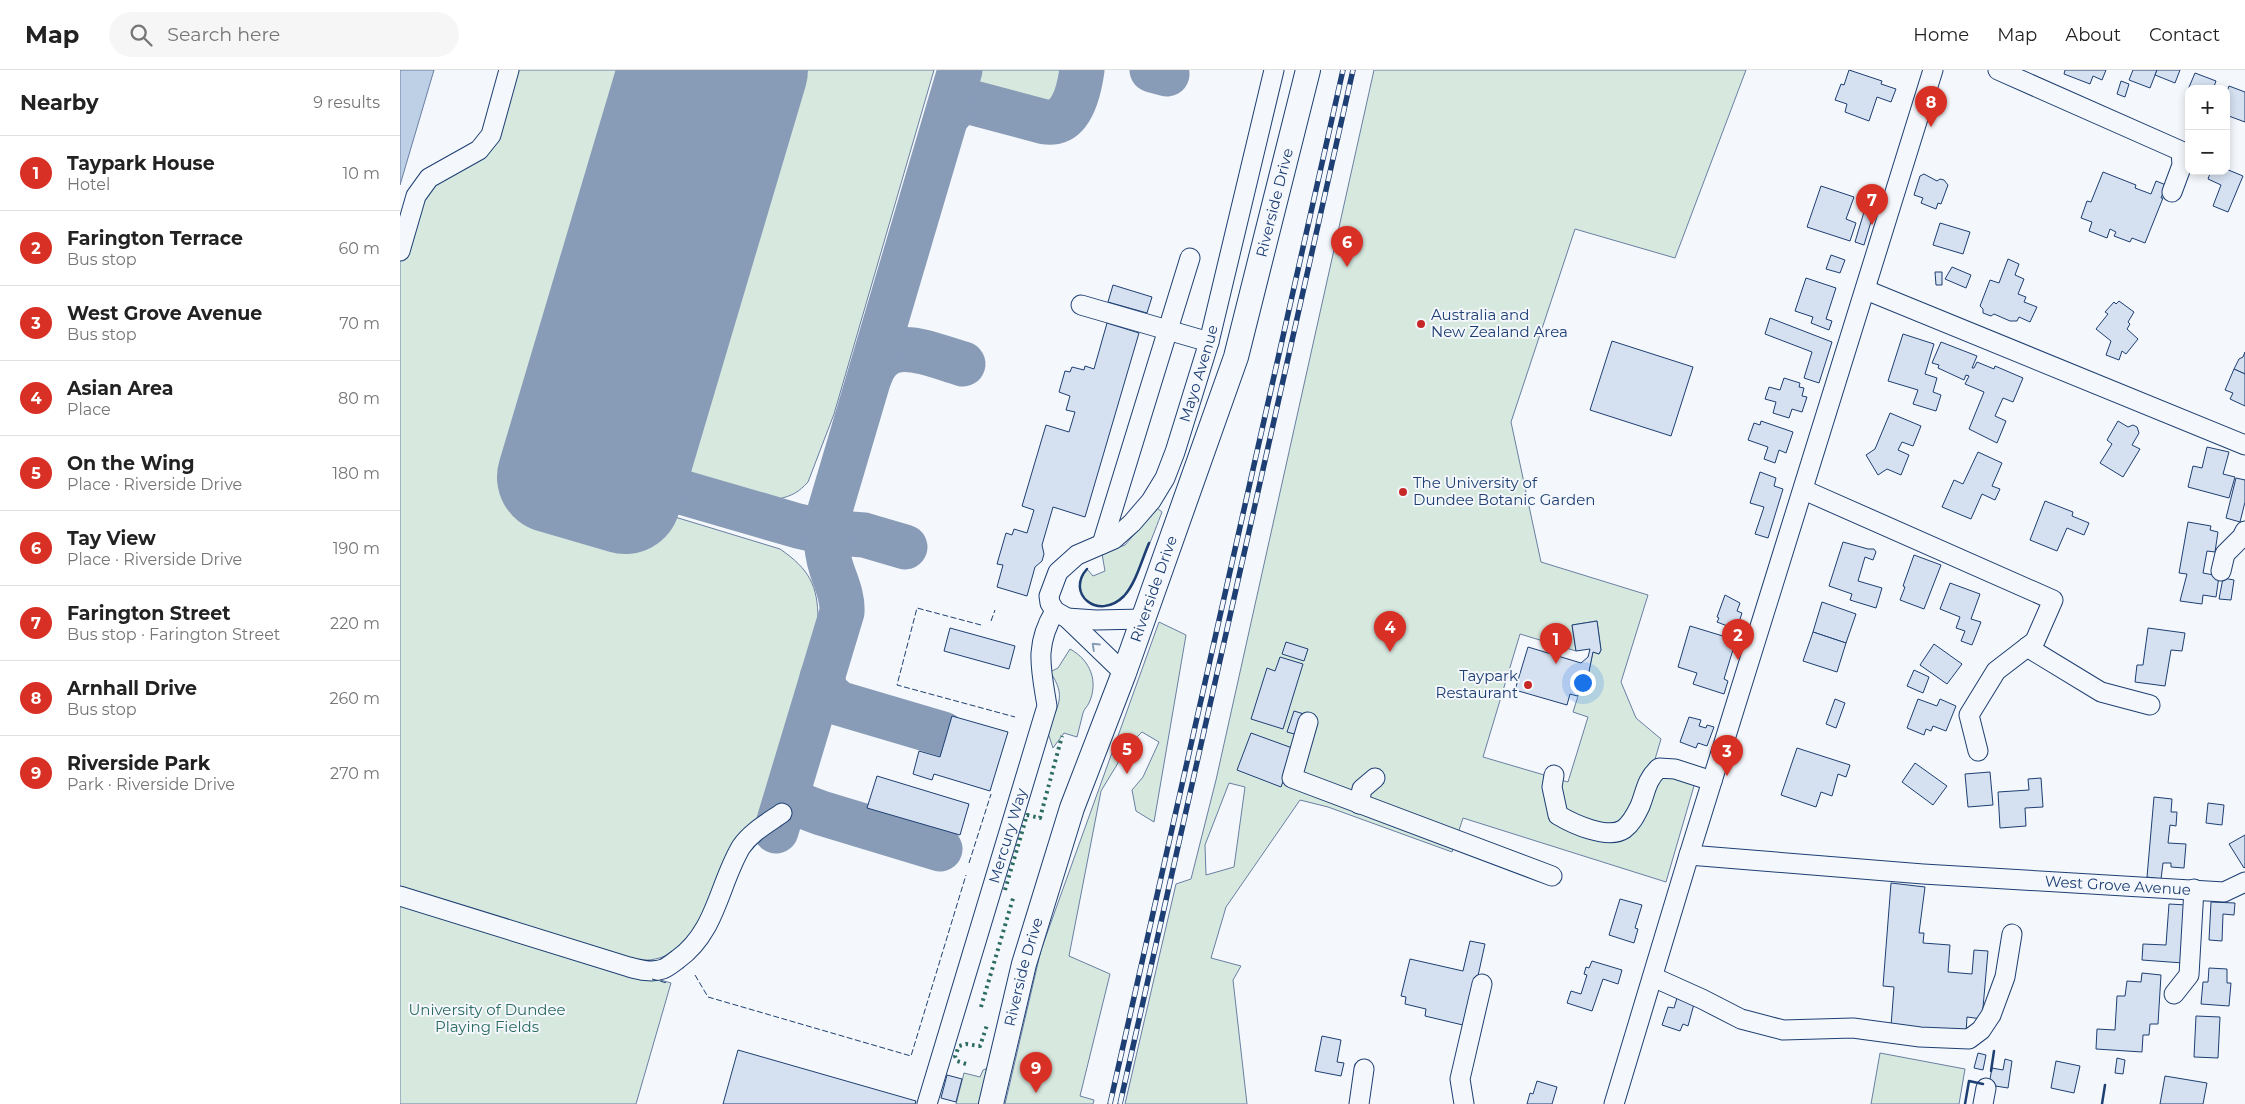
<!DOCTYPE html>
<meta charset="utf-8">
<style>
body{margin:0;font-family:Montserrat,sans-serif;background:#f6f6f6;color:#222}
.controls{position:absolute;right:15px;top:15px;display:grid;overflow:hidden;border-radius:10px;box-shadow:0 2px 8px #0003}
.controls button{width:45px;height:45px;display:grid;place-items:center;padding:0;border:0;border-bottom:1px solid #e0e0e0;background:#fff;color:#222;font:25px sans-serif}
.you{position:absolute;left:1182px;top:612px;width:18px;height:18px;margin:-12px;border:4px solid #fff;border-radius:50%;background:#1a73e8;box-shadow:0 0 0 8px #1a73e833}
.badge{display:grid;place-items:center;width:32px;height:32px;border-radius:50%;background:#d93025;color:#fff;font-size:16px;font-weight:700}
.pin{position:absolute;translate:-50% -41px;filter:drop-shadow(0 1px 2px #0008)}
.pin::after{content:'';position:absolute;top:26px;width:18px;height:15px;background:inherit;clip-path:polygon(0 0,100% 0,50% 100%)}
.list{margin:0;padding:0;list-style:none}
h2{display:flex;justify-content:space-between;align-items:center;height:65px;margin:0;padding:0 20px;font-size:21px}
h2 small{font-size:16px;font-weight:400;color:#767676}
.list li{display:grid;grid-template-columns:32px 1fr auto;gap:15px;align-items:center;box-sizing:border-box;height:75px;padding:0 20px;border-top:1px solid #e0e0e0}
.list b{display:block;font-size:19px;white-space:nowrap}
.list p{margin:0;font-size:16px;white-space:nowrap;color:#767676}
.list em{font-size:16px;font-style:normal;color:#767676}
.icon{flex:none;width:28px;height:28px;fill:none;stroke:currentColor;stroke-width:2;stroke-linecap:round;stroke-linejoin:round}
.map{position:relative;flex:none;width:1845px;height:1034px;overflow:hidden}
header{display:flex;align-items:center;gap:30px;box-sizing:border-box;height:70px;padding:0 25px;background:#fff;border-bottom:1px solid #e0e0e0}
header strong{font-size:24px}
nav{display:flex;gap:28px;margin-inline-start:auto;font-size:18px}
.search{width:350px;height:45px;background:#f6f6f6;display:flex;align-items:center;gap:12px;box-sizing:border-box;padding:0 18px;border-radius:28px;color:#767676;font-size:19px}
main{display:flex}
aside{flex:1;background:#fff}
.map>svg:first-child{display:block}
.green{fill:#d7e8df;stroke:#687fa3;fill-rule:evenodd}
.water{fill:#bed0e5;stroke:#687fa3}
.lines{fill:none;stroke-linecap:round;stroke-linejoin:round}
.taxiway{stroke:#889bb7;stroke-width:45}
.runway{stroke:#889bb7;stroke-width:112}
.building{fill:#d5e0f0;stroke:#1d3f73}
.minor-casing{stroke:#1d3f73;stroke-width:21}
.major-casing{stroke:#1d3f73;stroke-width:26}
.minor{stroke:#f4f7fb;stroke-width:19}
.major{stroke:#f4f7fb;stroke-width:24}
.rail-casing{stroke:#1d3f73;stroke-width:5.5}
.rail{stroke:#f4f7fb;stroke-width:4;stroke-dasharray:11;stroke-linecap:butt}
.hedge{stroke:#2c6c60;stroke-width:4;stroke-dasharray:2.5 4;stroke-linecap:butt}
.fence{stroke:#1d3f73;stroke-width:1;stroke-dasharray:6 2.5;stroke-linecap:butt}
.wall{stroke:#1d3f73;stroke-width:2.5}
.oneway{stroke:#889bb7}
.poi-dot{fill:#c62828;stroke:#f4f7fb;stroke-width:2}
.labels{text-anchor:middle;stroke-width:4;stroke-linejoin:round;paint-order:stroke}
.street-label{font-size:15px;fill:#1d3f73;stroke:#f4f7fb}
.poi-label{font-size:15px;fill:#1d3f73;stroke:#f4f7fb;text-anchor:start}
.park-label{font-size:15px;fill:#2c6c60;stroke:#f4f7fb}
</style>
<header>
<strong>Map</strong>
<div class="search"><svg class="icon" aria-label="search" viewBox="0 0 24 24"><circle cx="10" cy="10" r="6"/><path d="M15 15l6 6"/></svg>Search here</div>
<nav><a>Home</a><a>Map</a><a>About</a><a>Contact</a></nav>
</header>
<main>
<aside>
<h2>Nearby<small>9 results</small></h2>
<ul class="list">
<li><span class="badge">1</span><div><b>Taypark House</b><p>Hotel</p></div><em>10 m</em></li>
<li><span class="badge">2</span><div><b>Farington Terrace</b><p>Bus stop</p></div><em>60 m</em></li>
<li><span class="badge">3</span><div><b>West Grove Avenue</b><p>Bus stop</p></div><em>70 m</em></li>
<li><span class="badge">4</span><div><b>Asian Area</b><p>Place</p></div><em>80 m</em></li>
<li><span class="badge">5</span><div><b>On the Wing</b><p>Place · Riverside Drive</p></div><em>180 m</em></li>
<li><span class="badge">6</span><div><b>Tay View</b><p>Place · Riverside Drive</p></div><em>190 m</em></li>
<li><span class="badge">7</span><div><b>Farington Street</b><p>Bus stop · Farington Street</p></div><em>220 m</em></li>
<li><span class="badge">8</span><div><b>Arnhall Drive</b><p>Bus stop</p></div><em>260 m</em></li>
<li><span class="badge">9</span><div><b>Riverside Park</b><p>Park · Riverside Drive</p></div><em>270 m</em></li>
</ul>
</aside>
<div class="map">
<svg width="1845" height="1034" viewBox="0 0 1845 1034">
<rect width="100%" height="100%" fill="#f4f7fb"/>
<g class="green">
<path d="M112,0h157l-122,408 233,71c29,20 38,36 38,71l-55,193c-6,6 -14,12 -19,19 -25,36 -37,107 -79,124 -12,5 -25,5 -38,4l-227,-69v-630l16,-56 29,-34 38,-23z"/>
<path d="M348,0h186l-100,344 -26,68c-9,10 -16,14 -30,17 -19,-3 -37,-9 -56,-14 -45,-12 -72,-17 -76,-70z"/>
<path d="M577,0h82c9,17 -3,39 -22,41 -6,1 -13,-2 -18,-4 -18,-5 -47,-12 -42,-37z"/>
<path d="M974,0h372l-71,188 -100,-29 -64,193 30,140 107,33 -27,87 15,36 25,21 -8,27 43,13 -30,103 -203,-64 -11,34 -124,-45 -28,-7 -74,107 -15,51 30,8 -8,14 14,124h-122l51,-220 15,-5 25,-99zM1197,551l4,29 -2,4 -6,-2 -6,29 -4,-1 -10,32 15,5 -20,65 -85,-25 37,-123 56,17 -4,-26zM829,713l16,4 -11,80 -28,8 -1,-30z"/>
<path d="M757,438l5,4c-7,18 -27,72 -38,84 -24,23 -58,1 -37,-27l6,7 12,-5 -3,-17 23,-9z"/>
<polygon points="759,552 786,565 754,752 736,741 732,720 743,707 759,672 742,662 732,672 719,678 718,693 701,721 669,886 710,904 680,1026 694,1030 693,1034 605,1034 641,880"/>
<path d="M670,579c20,11 29,32 19,54 -2,4 -5,6 -6,10 -2,8 -4,16 -6,24l-13,-4 -11,15 -6,-18c11,-24 20,-34 3,-58l8,-4z"/>
<polygon points="0,834 271,913 236,1034 0,1034"/>
<polygon points="1480,983 1565,999 1559,1034 1471,1034"/>
<polygon points="588,998 579,1034 556,1034 564,1003 580,1007 583,1000"/>
</g>
<polygon class="water" points="0,0 34,0 0,115"/>
<g class="lines">
<g class="taxiway">
<polyline points="752,0 767,4"/>
<path d="M547,46l11,-12 12,-2 75,20c27,3 34,-31 37,-52"/>
<path d="M470,306c16,-45 61,-21 93,-12"/>
<polyline points="195,397 398,456 425,462 464,465 505,477"/>
<polyline points="422,608 426,622 438,633 543,664"/>
<polyline points="390,716 391,725 397,734 421,743 540,779"/>
<path d="M376,761l66,-219c1,-16 -6,-29 -11,-45 -6,-20 -6,-36 -1,-57l130,-440"/>
</g>
<polyline class="runway" points="274,0 153,407 225,428 352,0"/>
</g>
<g class="building">
<polygon points="1449,0 1482,11 1481,14 1496,19 1491,32 1477,27 1469,51 1445,42 1447,34 1435,30 1441,14 1444,15"/>
<polygon points="1665,0 1706,0 1702,10 1693,6 1690,14 1664,4"/>
<polygon points="1733,0 1757,0 1750,18 1729,10"/>
<polygon points="1757,0 1780,0 1775,13 1755,5"/>
<polygon points="1795,3 1816,11 1813,19 1789,19 1789,23 1787,22"/>
<polygon points="1721,11 1729,14 1725,27 1717,24"/>
<polygon points="1829,16 1845,22 1845,52 1826,45 1826,24"/>
<polygon points="1826,99 1843,106 1828,142 1813,136 1821,115 1808,109 1811,101 1826,101"/>
<polygon points="1703,102 1736,115 1735,118 1751,124 1756,111 1766,115 1761,128 1763,128 1745,173 1732,168 1730,172 1714,166 1716,162 1710,159 1707,168 1689,161 1692,152 1681,148 1687,131 1691,132"/>
<polygon points="1524,104 1537,111 1540,109 1544,110 1548,115 1541,134 1538,133 1536,139 1521,133 1523,128 1514,125 1520,106"/>
<polygon points="1421,116 1454,127 1446,149 1456,153 1450,171 1407,157"/>
<polygon points="1464,142 1473,145 1464,175 1455,172"/>
<polygon points="1540,153 1570,162 1563,184 1533,175"/>
<polygon points="1431,185 1445,190 1440,203 1426,199"/>
<polygon points="1608,189 1619,194 1615,205 1624,209 1618,224 1626,227 1624,232 1637,237 1630,252 1619,247 1617,251 1610,251 1594,244 1591,246 1583,243 1583,239 1580,236 1590,210 1599,213"/>
<polygon points="1552,197 1571,205 1566,218 1545,209"/>
<polygon points="1535,202 1542,202 1542,215 1536,215"/>
<polygon points="1406,208 1436,218 1426,249 1432,251 1429,260 1411,253 1413,247 1395,241"/>
<polygon points="713,215 752,227 747,243 708,232"/>
<polygon points="1719,231 1734,242 1728,252 1730,254 1727,259 1738,269 1726,284 1722,281 1719,290 1706,285 1711,271 1696,259 1708,244 1705,242 1714,232 1716,234"/>
<polygon points="1370,248 1432,272 1419,313 1404,308 1412,282 1365,264"/>
<polygon points="707,253 739,263 685,447 653,437 642,475 644,484 642,491 635,497 627,526 597,517 603,495 597,494 606,463 612,465 614,459 627,463 634,440 622,436 646,355 669,362 675,342 666,340 670,326 659,322 665,301 670,302 672,297 684,300 685,296 694,299"/>
<polygon points="1503,264 1534,274 1525,304 1537,308 1533,322 1541,325 1536,341 1513,334 1518,320 1488,311"/>
<polygon points="1212,271 1293,297 1271,366 1190,340"/>
<polygon points="1541,272 1577,286 1572,298 1574,298 1577,292 1594,299 1595,296 1623,308 1613,332 1603,328 1595,346 1606,351 1597,373 1569,359 1584,322 1565,314 1569,306 1566,305 1564,310 1538,298 1539,295 1532,293"/>
<polygon points="1845,282 1845,304 1834,299 1839,289 1843,287"/>
<polygon points="1834,299 1845,304 1845,336 1830,329 1833,323 1825,320"/>
<polygon points="1384,308 1400,313 1399,317 1404,318 1402,326 1407,327 1402,342 1392,339 1389,348 1373,343 1376,332 1365,329 1369,317 1380,320"/>
<polygon points="1490,343 1521,356 1513,376 1502,372 1498,380 1509,385 1501,405 1487,399 1478,405 1466,385 1475,379"/>
<polygon points="1361,351 1393,362 1386,383 1379,380 1375,393 1364,389 1368,377 1348,370 1354,353 1360,355"/>
<polygon points="1718,351 1728,357 1733,355 1737,357 1739,363 1732,375 1740,379 1723,407 1700,393 1712,374 1707,370"/>
<polygon points="1807,377 1829,382 1823,404 1835,407 1829,428 1788,417 1793,396 1802,398"/>
<polygon points="1578,382 1602,393 1592,416 1600,419 1595,430 1582,424 1571,449 1542,437 1554,410 1563,414"/>
<polygon points="1360,402 1376,408 1374,416 1383,419 1368,468 1355,464 1364,437 1350,433"/>
<polygon points="1836,408 1845,410 1845,432 1840,452 1826,448"/>
<polygon points="1645,431 1673,442 1672,446 1689,453 1684,465 1667,458 1657,481 1630,470"/>
<polygon points="1788,452 1811,456 1810,460 1818,462 1815,482 1807,481 1803,503 1819,506 1816,527 1803,525 1802,534 1780,531 1787,504 1779,503"/>
<polygon points="1443,472 1468,479 1474,479 1476,482 1473,490 1465,487 1458,511 1482,518 1476,538 1450,530 1452,524 1429,516"/>
<polygon points="1514,485 1541,495 1524,539 1500,530 1505,517 1503,516"/>
<polygon points="1823,508 1834,510 1831,530 1819,529"/>
<polygon points="1550,513 1580,524 1571,549 1581,552 1572,575 1561,571 1565,561 1556,558 1560,547 1540,539"/>
<polygon points="1325,525 1340,533 1337,541 1342,543 1338,555 1331,552 1330,557 1317,552 1319,548 1317,547"/>
<polygon points="1422,532 1456,544 1446,573 1413,562"/>
<polygon points="1197,551 1201,580 1199,584 1193,582 1187,611 1183,610 1177,626 1170,624 1167,635 1115,620 1128,577 1181,593 1188,587 1190,579 1176,581 1172,555"/>
<polygon points="1290,556 1336,570 1324,609 1328,611 1324,624 1293,614 1297,603 1278,597"/>
<polygon points="550,558 615,576 609,599 544,581"/>
<polygon points="1748,558 1785,563 1782,581 1771,580 1765,616 1735,612 1737,595 1743,595"/>
<polygon points="1413,562 1446,573 1437,602 1403,591"/>
<polygon points="886,572 908,579 904,591 882,584"/>
<polygon points="1534,574 1562,594 1547,614 1520,595"/>
<polygon points="880,587 903,594 883,659 851,649 867,598 875,601"/>
<polygon points="1514,600 1529,607 1523,623 1507,616"/>
<polygon points="1435,629 1445,633 1436,658 1426,654"/>
<polygon points="1518,629 1537,636 1540,629 1556,636 1546,661 1533,656 1531,661 1526,659 1524,665 1507,658"/>
<polygon points="894,641 904,644 898,665 887,662"/>
<polygon points="552,646 608,662 590,721 534,704 532,710 513,704 519,681 540,687"/>
<polygon points="1289,647 1301,650 1299,656 1306,658 1307,655 1314,657 1307,676 1298,673 1296,678 1280,672"/>
<polygon points="851,663 895,679 881,717 837,700"/>
<polygon points="1397,678 1450,695 1446,707 1438,704 1432,726 1421,722 1416,737 1381,725"/>
<polygon points="1515,693 1547,716 1533,735 1502,712"/>
<polygon points="1590,702 1593,735 1568,737 1565,704"/>
<polygon points="477,706 569,734 560,765 467,738"/>
<polygon points="1641,708 1643,737 1625,738 1626,756 1600,758 1598,722 1629,720 1628,709"/>
<polygon points="1754,727 1772,729 1771,742 1777,742 1776,756 1770,755 1768,773 1786,774 1784,798 1771,797 1771,793 1763,793 1761,809 1747,807"/>
<polygon points="1808,733 1824,735 1822,755 1806,753"/>
<polygon points="1845,765 1845,797 1844,798 1829,774"/>
<polygon points="1491,813 1525,817 1519,863 1524,863 1523,873 1550,875 1548,902 1572,904 1574,880 1588,881 1582,949 1567,947 1566,963 1491,956 1494,917 1483,916"/>
<polygon points="1220,829 1242,835 1235,858 1238,859 1234,873 1209,865"/>
<polygon points="1811,832 1835,833 1834,845 1823,844 1822,871 1809,870"/>
<polygon points="1769,834 1787,835 1783,893 1742,890 1743,874 1766,875"/>
<polygon points="1070,871 1085,874 1067,956 1025,946 1026,939 1005,934 1006,927 1001,926 1010,889 1063,901"/>
<polygon points="1192,891 1222,900 1218,914 1203,909 1192,941 1167,933 1171,921 1181,924 1187,905 1184,904 1186,897 1189,898"/>
<polygon points="1809,898 1827,899 1827,913 1831,913 1829,936 1801,934 1803,912 1808,912"/>
<polygon points="1742,903 1761,905 1758,954 1750,954 1749,965 1743,965 1742,982 1696,979 1697,959 1715,960 1717,926 1725,926 1727,911 1741,912"/>
<polygon points="1277,928 1294,934 1288,956 1283,954 1280,961 1262,955 1268,937 1274,938"/>
<polygon points="1796,946 1820,947 1818,988 1794,987"/>
<polygon points="922,966 941,970 937,992 944,993 941,1006 915,1001"/>
<polygon points="338,980 516,1031 515,1034 323,1034"/>
<polygon points="1578,983 1586,985 1583,1000 1574,998"/>
<polygon points="1717,988 1725,990 1723,1004 1715,1003"/>
<polygon points="1605,989 1612,991 1608,1018 1589,1015 1592,998 1603,1000"/>
<polygon points="1656,991 1680,996 1674,1023 1651,1018"/>
<polygon points="547,1005 562,1009 556,1032 541,1028"/>
<polygon points="1765,1006 1807,1013 1803,1034 1760,1034"/>
<polygon points="1137,1011 1157,1017 1152,1034 1127,1034 1130,1023 1133,1024"/>
</g>
<g class="lines">
<g class="minor-casing">
<g id="minor">
<polyline points="1598,0 1781,81 1782,95 1772,122"/>
<polyline points="0,181 16,126 29,108 79,80 91,65 109,0"/>
<polyline points="1466,220 1845,375"/>
<polyline points="681,235 809,272"/>
<polyline points="1404,420 1653,530 1635,571 1596,601 1569,645 1578,681"/>
<polyline points="702,474 790,188"/>
<polyline points="1821,501 1825,484 1842,467 1845,461"/>
<polyline points="667,548 696,550 744,549"/>
<polyline points="1627,577 1701,622 1750,635"/>
<path id="s1" d="M724,603l-57,-55 -12,-7 -5,-8 -1,-7 9,-24 19,-17 37,-16 18,-16 19,-22 14,-23 10,-26 34,-110 65,-272"/>
<polyline points="908,652 892,708 1152,806"/>
<path d="M1154,705l-2,12 6,28c15,9 50,25 66,14 8,-6 12,-15 16,-23 6,-15 6,-26 19,-38l16,1 37,12"/>
<polyline points="959,734 962,719 975,708"/>
<path id="s2" d="M1289,785l234,19 301,18 21,-10"/>
<path d="M0,826l229,71c11,3 23,6 34,2 5,-2 11,-7 15,-10 38,-27 41,-75 63,-112 10,-15 27,-24 41,-34"/>
<polyline points="1253,907 1302,929 1341,949 1383,960 1453,958 1520,967 1569,969 1581,960 1591,945 1605,907 1612,864"/>
<polyline points="1774,924 1789,905 1794,819"/>
<path id="s3" d="M527,1034l120,-398c-6,-38 -13,-60 8,-95"/>
<polyline points="959,1034 964,999"/>
<polyline points="1064,1034 1060,1009 1082,914"/>
<polyline points="1214,1034 1289,785 1533,0"/>
<polyline points="1583,1034 1586,1018"/>
</g>
</g>
<g class="major-casing">
<g id="major">
<path id="s4" d="M591,1034l33,-140 48,-156 52,-135 112,-316 72,-287"/>
</g>
</g>
<use href="#minor" class="minor"/>
<use href="#major" class="major"/>
<g class="rail-casing">
<g id="rail">
<polyline points="710,1034 943,0"/>
<polyline points="720,1034 953,0"/>
</g>
</g>
<use href="#rail" class="rail"/>
<g class="hedge">
<polyline points="605,820 627,745 640,748 662,666"/>
<polyline points="581,937 614,825"/>
<polyline points="566,994 557,991 555,986 559,976 566,974 580,976 587,955"/>
</g>
<g class="fence">
<polyline points="591,551 595,540"/>
<polyline points="581,555 517,538 497,615 615,647"/>
<polyline points="569,793 591,724"/>
<polyline points="295,905 308,927 511,986 566,805"/>
<polyline points="252,909 267,913"/>
</g>
<g class="wall">
<path d="M687,499c-22,24 11,53 37,27 12,-13 18,-37 25,-53"/>
<polyline points="1591,1001 1594,981"/>
<polyline points="1565,1034 1569,1011 1583,1014"/>
<polyline points="1702,1034 1705,1015"/>
</g>
</g>
<defs><path id="oneway-chevron" d="M-2-3.5L2.5 0L-2 3.5" fill="none" stroke-width="1.6" stroke-linecap="round" stroke-linejoin="round" transform="scale(1.25)"/></defs>
<use class="oneway" href="#oneway-chevron" transform="translate(695 576) rotate(-137)"/>
<g class="poi-dot">
<circle cx="1021" cy="254" r="5"/>
<circle cx="1003" cy="422" r="5"/>
<circle cx="1128" cy="615" r="5"/>
</g>
<g class="labels">
<g class="street-label">
<text dy="5" stroke="none"><textPath href="#s4" startOffset="946">Riverside Drive</textPath></text>
<text dy="5" stroke="none"><textPath href="#s1" startOffset="391">Mayo Avenue</textPath></text>
<text dy="5" stroke="none"><textPath href="#s4" startOffset="541">Riverside Drive</textPath></text>
<text dy="5" stroke="none"><textPath href="#s3" startOffset="280">Mercury Way</textPath></text>
<text dy="5" stroke="none"><textPath href="#s2" startOffset="430">West Grove Avenue</textPath></text>
<text dy="5" stroke="none"><textPath href="#s4" startOffset="136">Riverside Drive</textPath></text>
</g>
<g class="poi-label">
<text x="1031" y="250">Australia and<tspan x="1031" dy="17">New Zealand Area</tspan></text>
<text x="1013" y="418">The University of<tspan x="1013" dy="17">Dundee Botanic Garden</tspan></text>
<text x="1118" y="611" text-anchor="end">Taypark<tspan x="1118" dy="17">Restaurant</tspan></text>
</g>
<g class="park-label">
<text x="87" y="945">University of Dundee<tspan x="87" dy="17">Playing Fields</tspan></text>
</g>
</g>
</svg>
<div class="controls">
<button>+</button>
<button>−</button>
</div>
<div class="you"></div>
<div class="pin badge" style="left:1156px;top:594px">1</div>
<div class="pin badge" style="left:1338px;top:590px">2</div>
<div class="pin badge" style="left:1327px;top:706px">3</div>
<div class="pin badge" style="left:990px;top:582px">4</div>
<div class="pin badge" style="left:727px;top:704px">5</div>
<div class="pin badge" style="left:947px;top:197px">6</div>
<div class="pin badge" style="left:1472px;top:155px">7</div>
<div class="pin badge" style="left:1531px;top:57px">8</div>
<div class="pin badge" style="left:636px;top:1023px">9</div>
</div>
</main>
